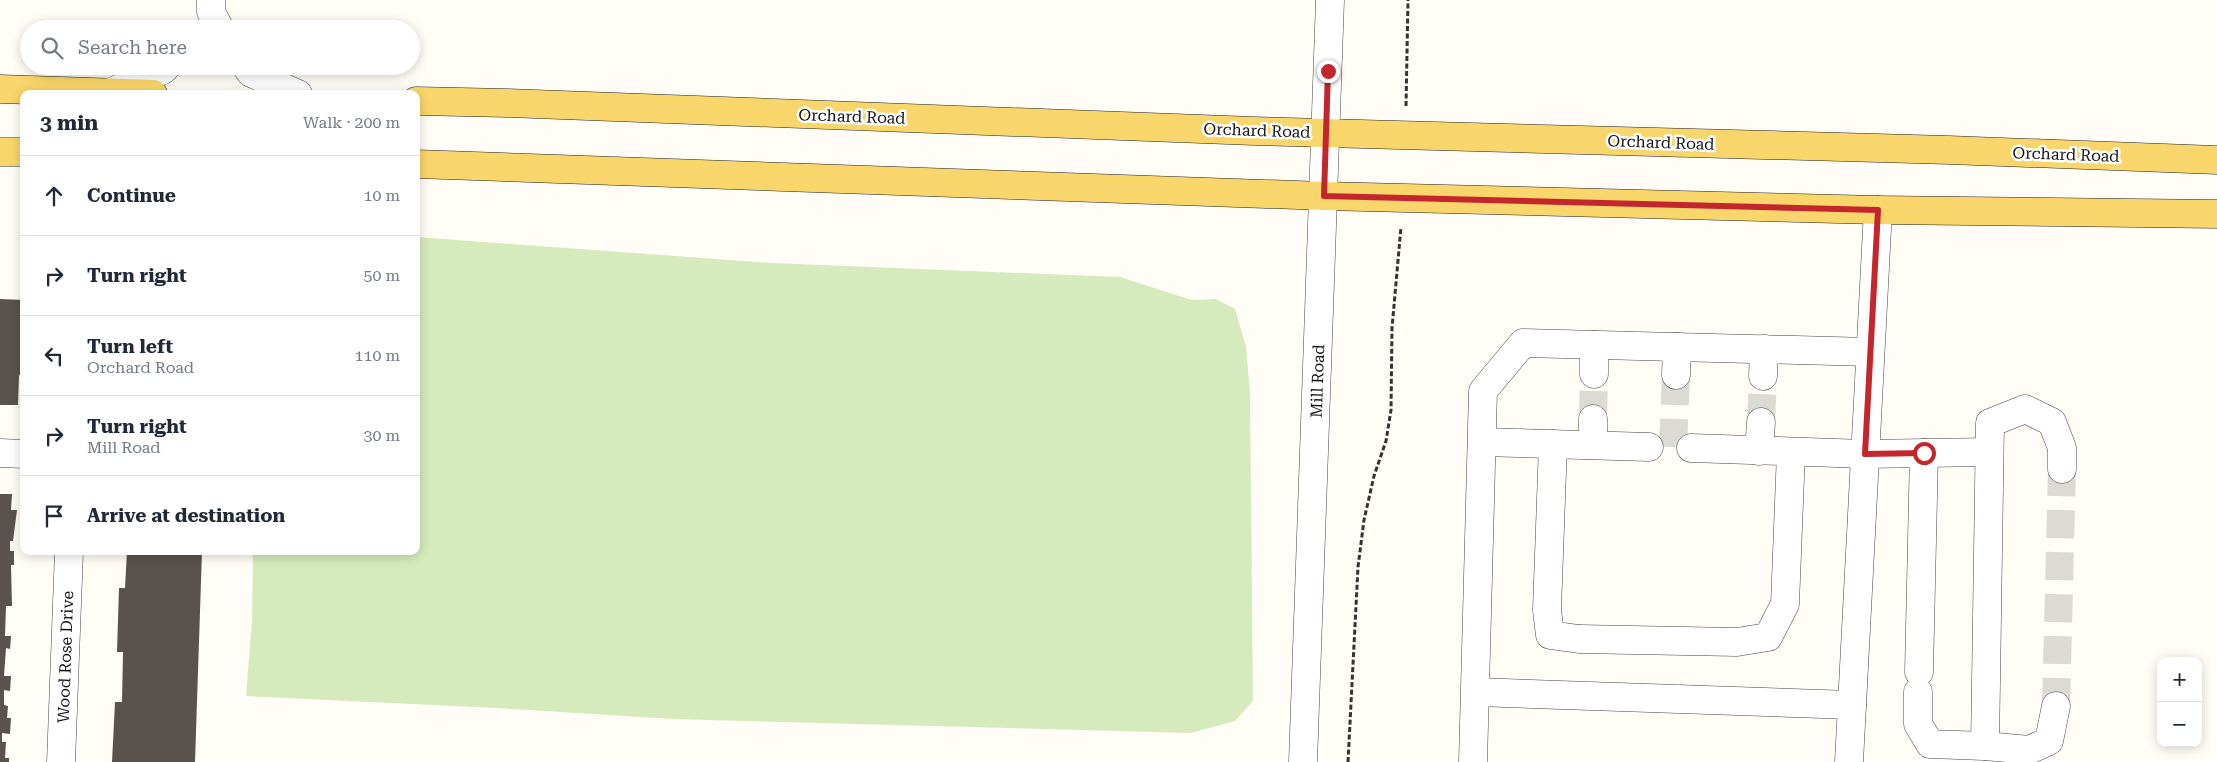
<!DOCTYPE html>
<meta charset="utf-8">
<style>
body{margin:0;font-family:"Roboto Serif",serif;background:#f6f6f7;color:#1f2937}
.controls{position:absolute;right:15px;bottom:15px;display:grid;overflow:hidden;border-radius:10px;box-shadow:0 2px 12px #0003}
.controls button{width:45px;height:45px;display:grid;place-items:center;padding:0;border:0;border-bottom:1px solid #e0e1e3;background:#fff;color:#1f2937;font:25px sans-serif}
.stop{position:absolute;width:15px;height:15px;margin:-11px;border:4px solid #c4262e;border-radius:50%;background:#fff}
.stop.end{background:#c4262e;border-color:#fff;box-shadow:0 1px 5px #0008}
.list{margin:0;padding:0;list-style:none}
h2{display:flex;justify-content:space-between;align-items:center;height:65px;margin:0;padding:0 20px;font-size:21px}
h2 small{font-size:16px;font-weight:400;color:#747a83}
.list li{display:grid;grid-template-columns:32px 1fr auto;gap:15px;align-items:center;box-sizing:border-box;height:80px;padding:0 20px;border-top:1px solid #e0e1e3}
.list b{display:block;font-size:19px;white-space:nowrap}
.list p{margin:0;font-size:16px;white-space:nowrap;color:#747a83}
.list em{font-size:16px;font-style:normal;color:#747a83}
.icon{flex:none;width:28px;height:28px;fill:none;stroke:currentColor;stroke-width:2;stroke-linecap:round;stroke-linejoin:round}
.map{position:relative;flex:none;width:2217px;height:762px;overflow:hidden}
.search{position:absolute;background:#fff;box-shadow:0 2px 12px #0003;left:20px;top:20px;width:400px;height:55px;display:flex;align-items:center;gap:12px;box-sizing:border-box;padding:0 18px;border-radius:28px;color:#747a83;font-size:19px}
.panel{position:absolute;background:#fff;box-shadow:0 2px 12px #0003;left:20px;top:90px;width:400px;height:465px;border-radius:10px}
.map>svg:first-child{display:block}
.green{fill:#d5ebbd}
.building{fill:#5a524d}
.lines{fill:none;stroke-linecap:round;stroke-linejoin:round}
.minor-tunnel{stroke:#dbdad3;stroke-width:28;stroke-dasharray:28 14;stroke-linecap:butt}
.minor-casing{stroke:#444;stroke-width:29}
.major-casing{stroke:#222;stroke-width:29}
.path{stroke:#333;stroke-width:3;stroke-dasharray:5 2.5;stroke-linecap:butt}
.minor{stroke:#fff;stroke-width:28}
.major{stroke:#f9d66b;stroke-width:28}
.route{stroke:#c4262e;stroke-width:6}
.labels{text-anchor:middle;stroke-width:5;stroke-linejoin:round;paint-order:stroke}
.street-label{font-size:16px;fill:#111;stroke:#fff}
</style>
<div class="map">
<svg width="2217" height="762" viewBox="0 0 2217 762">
<rect width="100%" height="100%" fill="#fffdf5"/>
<polygon class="green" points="416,237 771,263 1120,277 1192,300 1216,299 1235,309 1246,347 1250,394 1253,701 1235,721 1191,733 673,719 496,708 246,696 252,621 253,551 416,551"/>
<g class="building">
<polygon points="0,299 24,300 24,375 19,375 18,405 0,405"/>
<polygon points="0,494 12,494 11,510 17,510 13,541 10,541 10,551 14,551 14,565 11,565 12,606 6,606 5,636 11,636 10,649 6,648 4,676 11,676 10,691 4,690 4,705 8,706 7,718 11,718 10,734 2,733 2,742 6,742 5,758 9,758 9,762 0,762"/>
<polygon points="127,551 202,551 195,762 112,762 115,702 122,702 123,652 117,652 119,588 125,588"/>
</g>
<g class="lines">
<g class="minor-tunnel">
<polyline points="1593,419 1594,374"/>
<polyline points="1761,422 1763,376"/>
<polyline points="1673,447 1676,375"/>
<polyline points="2056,706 2062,469"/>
</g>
<g class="minor-casing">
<g id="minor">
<polyline points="211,0 211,12 220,29"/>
<polyline points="246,66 251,73 298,94"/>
<polyline points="111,92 163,70 167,66"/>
<polyline points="1594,345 1594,374"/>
<polyline points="1676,375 1677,347"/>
<polyline points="1763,376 1764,349"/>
<polyline points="1482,442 1649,447"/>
<polyline points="1553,444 1547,610 1550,635 1579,639 1737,642 1768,637 1785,604 1791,452"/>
<polyline points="1593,445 1593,419"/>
<polyline points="1691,448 1865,454 1989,452"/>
<polyline points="1759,451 1761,422"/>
<polyline points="0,453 24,454"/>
<polyline points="1919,672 1924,453"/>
<polyline points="1476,692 1852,705"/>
<polyline points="1918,692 1918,724 1930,744 1985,746 2029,750 2049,741 2056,706"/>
<polyline points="1985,746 1990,423 2025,409 2052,422 2062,448 2062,469"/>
<polyline points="61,762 69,551"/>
<polyline points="1303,762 1330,0"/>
<polyline points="1473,762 1483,391 1523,343 1870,352"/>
<polyline points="1849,762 1878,210"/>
</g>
</g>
<g class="major-casing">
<g id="major">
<polyline points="0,89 153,94"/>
<polyline points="416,101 507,103 1254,131 1949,150 2217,160"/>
<polyline points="0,152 24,152"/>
<polyline points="416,164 1324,196 1878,210 2217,214"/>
</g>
</g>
<g class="path">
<polyline points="1406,106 1408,0"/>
<polyline points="1348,762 1358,567 1364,520 1374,476 1386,441 1391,410 1392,328 1401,227"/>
</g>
<use href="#minor" class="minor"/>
<use href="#major" class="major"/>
</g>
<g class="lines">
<polyline class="route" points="1328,71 1324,196 1878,210 1865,454 1924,453"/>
</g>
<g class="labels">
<g class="street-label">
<text transform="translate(852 116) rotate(2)" y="6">Orchard Road</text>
<text transform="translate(1257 130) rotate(2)" y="6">Orchard Road</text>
<text transform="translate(1661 142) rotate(2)" y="6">Orchard Road</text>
<text transform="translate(2066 154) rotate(2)" y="6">Orchard Road</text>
<text transform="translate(1317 381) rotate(-88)" y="6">Mill Road</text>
<text transform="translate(65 657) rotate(-88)" y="6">Wood Rose Drive</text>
</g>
</g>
</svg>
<div class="controls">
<button>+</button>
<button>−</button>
</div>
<div class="stop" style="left:1924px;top:453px"></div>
<div class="stop end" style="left:1328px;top:71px"></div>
<div class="search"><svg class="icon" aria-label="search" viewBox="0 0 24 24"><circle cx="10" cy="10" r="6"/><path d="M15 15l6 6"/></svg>Search here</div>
<section class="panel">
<h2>3 min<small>Walk · 200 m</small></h2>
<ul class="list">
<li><svg class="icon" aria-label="ahead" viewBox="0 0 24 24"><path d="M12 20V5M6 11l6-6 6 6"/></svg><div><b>Continue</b></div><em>10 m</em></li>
<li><svg class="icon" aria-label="right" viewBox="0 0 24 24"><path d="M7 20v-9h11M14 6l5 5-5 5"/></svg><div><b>Turn right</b></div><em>50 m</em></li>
<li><svg class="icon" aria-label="left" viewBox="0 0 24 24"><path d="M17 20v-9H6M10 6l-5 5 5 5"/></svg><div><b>Turn left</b><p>Orchard Road</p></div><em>110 m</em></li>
<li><svg class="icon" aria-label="right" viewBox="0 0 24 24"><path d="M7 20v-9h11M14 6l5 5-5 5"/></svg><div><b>Turn right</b><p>Mill Road</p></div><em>30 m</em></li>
<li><svg class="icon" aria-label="arrive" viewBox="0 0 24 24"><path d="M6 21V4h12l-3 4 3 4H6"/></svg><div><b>Arrive at destination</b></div></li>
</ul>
</section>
</div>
